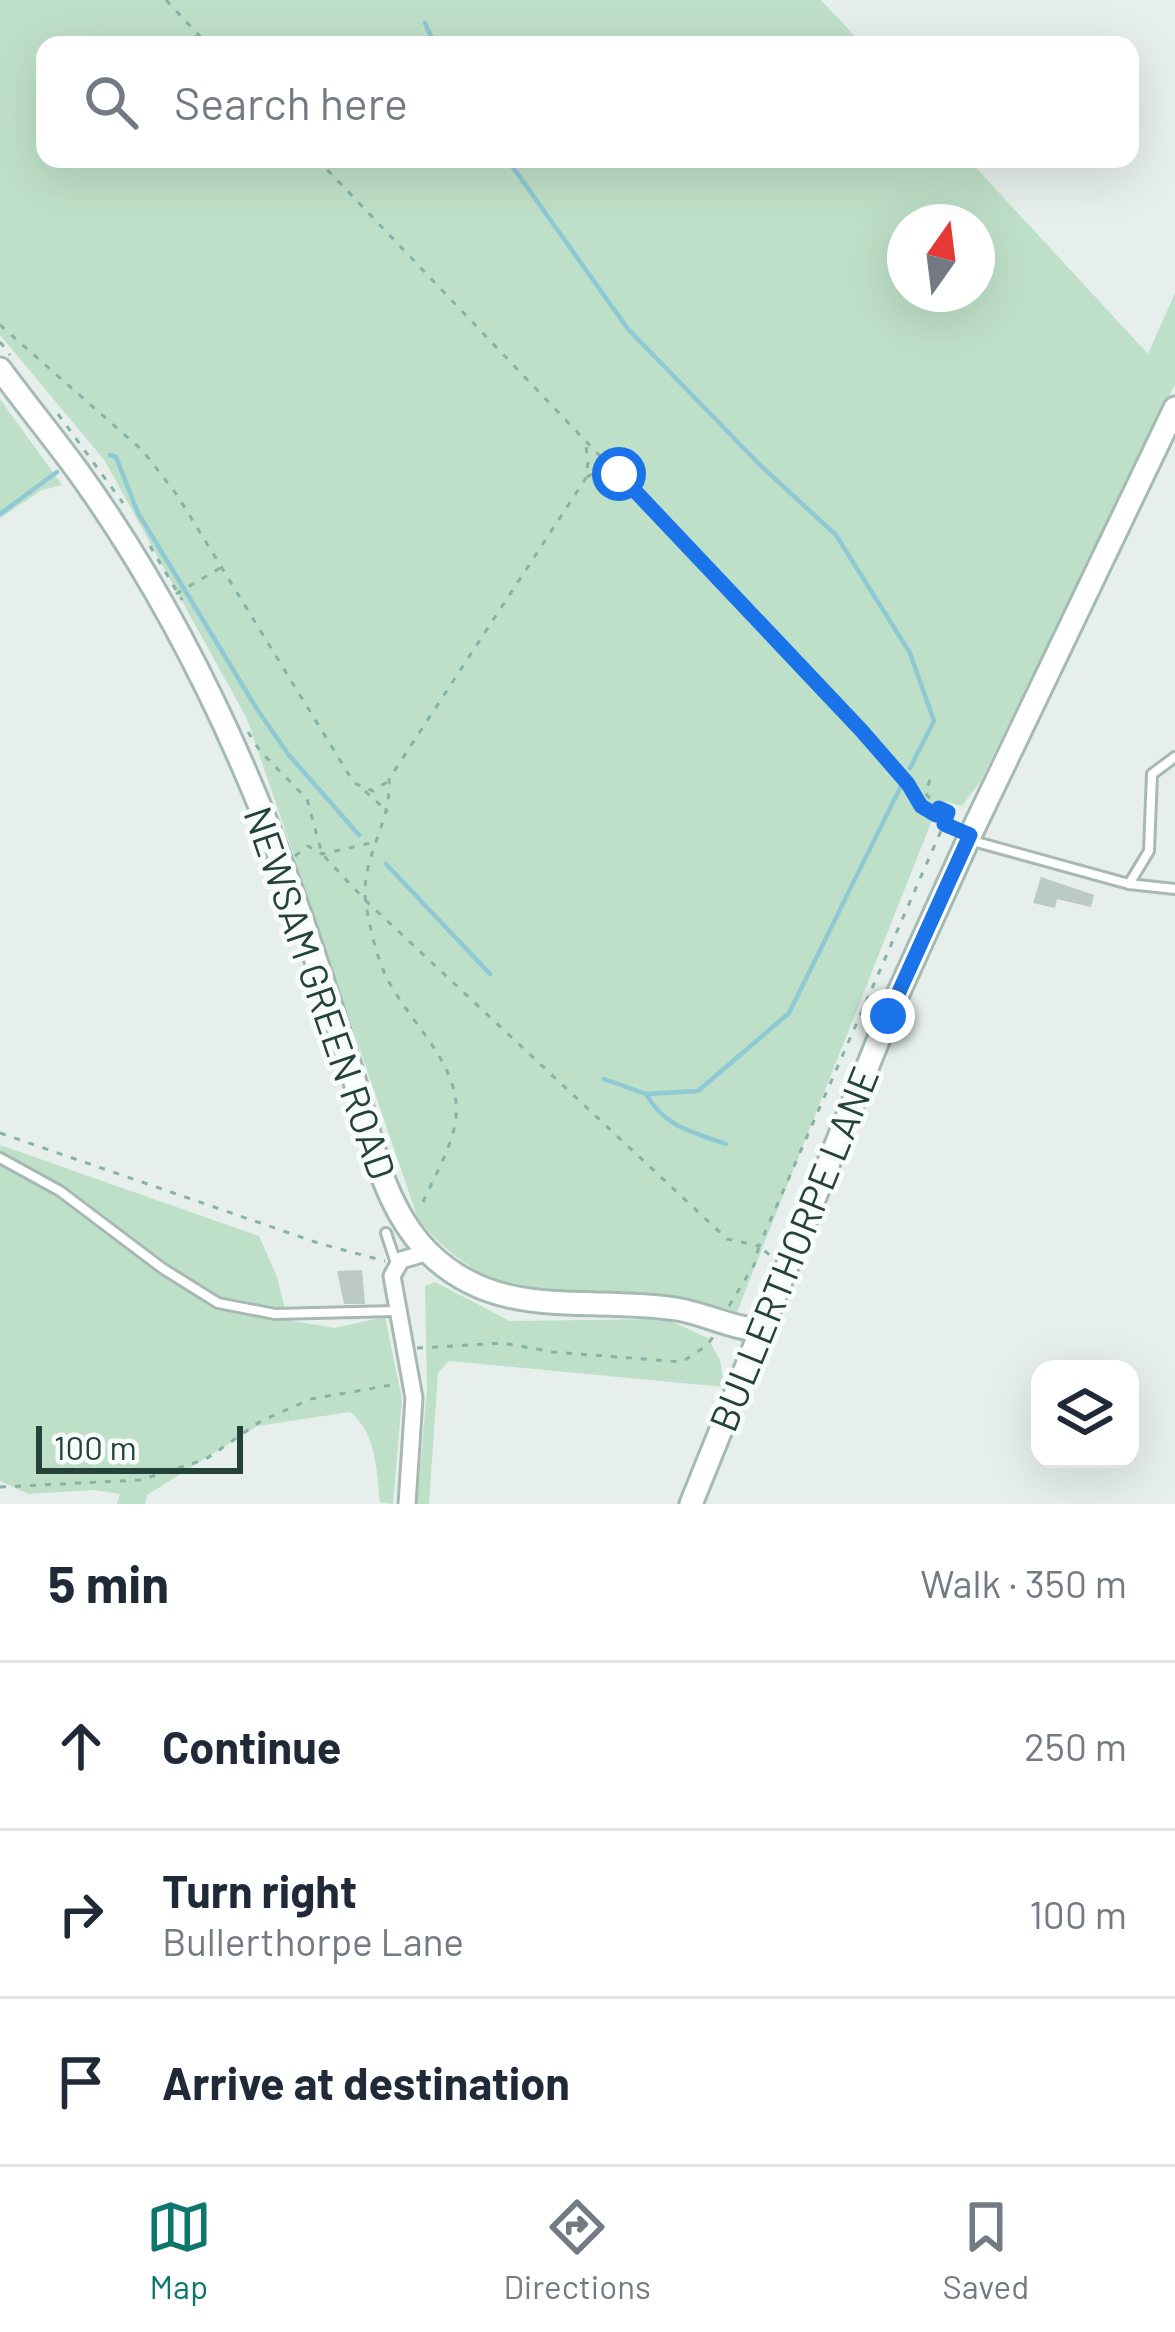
<!DOCTYPE html>
<meta charset="utf-8">
<style>
body{margin:0;font-family:Barlow,sans-serif;background:#f2f2f3;color:#1f2937}
.controls{position:absolute;right:36px;bottom:36px;display:grid;overflow:hidden;border-radius:24px;box-shadow:0 12px 48px #0002}
.controls button{width:108px;height:108px;display:grid;place-items:center;padding:0;border:0;border-bottom:3px solid #e0e1e3;background:#fff;color:#1f2937;font:60px sans-serif}
.compass{position:absolute;left:887px;top:204px;width:108px;height:108px;border-radius:50%;background:#fff;box-shadow:0 12px 48px #0002;rotate:14deg}
.scale{position:absolute;left:36px;bottom:30px;width:207px;box-sizing:border-box;padding-left:12px;border:6px solid #24423a;border-top:0;font-size:33px;line-height:42px;white-space:nowrap;color:#24423a;-webkit-text-stroke:9px #f7fbf9;paint-order:stroke}
.stop{position:absolute;width:36px;height:36px;margin:-27px;border:9px solid #1a73e8;border-radius:50%;background:#fff}
.stop.end{background:#1a73e8;border-color:#fff;box-shadow:0 3px 12px #0008}
.list{margin:0;padding:0;list-style:none}
h2{display:flex;justify-content:space-between;align-items:center;height:156px;margin:0;padding:0 48px;font-size:51px}
h2 small{font-size:39px;font-weight:400;color:#747a83}
.list li{display:grid;grid-template-columns:78px 1fr auto;gap:36px;align-items:center;box-sizing:border-box;height:168px;padding:0 48px;border-top:3px solid #e0e1e3}
.list b{display:block;font-size:45px;white-space:nowrap}
.list p{margin:0;font-size:39px;white-space:nowrap;color:#747a83}
.list em{font-size:39px;font-style:normal;color:#747a83}
.icon{flex:none;width:66px;height:66px;fill:none;stroke:currentColor;stroke-width:2;stroke-linecap:round;stroke-linejoin:round}
.map{position:relative;flex:none;width:1175px;height:1504px;overflow:hidden}
.search{position:absolute;background:#fff;box-shadow:0 12px 48px #0002;left:36px;right:36px;top:36px;height:132px;display:flex;align-items:center;gap:30px;box-sizing:border-box;padding:0 42px;border-radius:24px;color:#747a83;font-size:45px}
.sheet{height:660px;background:#fff}
nav{display:flex;justify-content:space-around;align-items:center;box-sizing:border-box;height:168px;border-top:3px solid #e0e1e3;background:#fff;font-size:33px;color:#747a83}
nav a{display:grid;justify-items:center;gap:6px}
nav .on{color:#0f766e}
.map>svg:first-child{display:block}
.green{fill:#bfe0c8;fill-rule:evenodd}
.lines{fill:none;stroke-linecap:round;stroke-linejoin:round}
.stream{stroke:#8ec9d4;stroke-width:4.5}
.building{fill:#bbcac4}
.lane-casing{stroke:#a8b8b2;stroke-width:14}
.street-casing{stroke:#a8b8b2;stroke-width:21}
.secondary-casing{stroke:#a4bbb3;stroke-width:27}
.path{stroke:#86b3a5;stroke-width:3;stroke-dasharray:6 9;stroke-linecap:butt}
.lane{stroke:#fff;stroke-width:8}
.street{stroke:#fff;stroke-width:15}
.secondary{stroke:#fff;stroke-width:21}
.route{stroke:#1a73e8;stroke-width:15}
.labels{text-anchor:middle;stroke-width:10;stroke-linejoin:round;paint-order:stroke}
.street-label{font-size:39px;fill:#24423a;stroke:#f7fbf9}
</style>
<div class="map">
<svg width="1175" height="1504" viewBox="0 0 1175 1504">
<rect width="100%" height="100%" fill="#e6efeb"/>
<g class="green">
<path d="M0,0h821l42,45h-818v114h923l180,195 27,-61v91l-195,398 -18,24 -22,-6 -203,512c-21,-5 -42,-12 -64,-16 -108,-16 -172,23 -255,-77l-171,-500 -142,-258 -105,-126zM905,222h72v72h-72z"/>
<polygon points="0,399 62,485 42,490 0,518"/>
<path d="M0,1145l259,91 18,41 11,43 46,8 51,-11 17,82 -9,105 -13,-2c-4,-33 -3,-68 -30,-90l-93,14 -110,69 -2,9h-28l3,-10 -27,-4 -65,4 -28,-13z"/>
<polygon points="435,1282 510,1321 666,1319 708,1338 720,1360 724,1387 449,1361 438,1373 429,1504 417,1504 427,1389 425,1286"/>
</g>
<g class="lines">
<g class="stream">
<polyline points="425,23 435,45"/>
<polyline points="507,159 628,329 760,465 836,535 910,653 934,721 910,768"/>
<polyline points="110,455 116,457 138,513 257,709 288,754 359,835"/>
<polyline points="0,514 57,472"/>
<polyline points="386,864 490,974"/>
<polyline points="604,1079 646,1094 698,1091 789,1013 900,788"/>
<path d="M646,1094c19,33 46,38 80,50"/>
</g>
</g>
<g class="building">
<polygon points="1041,877 1094,895 1091,907 1057,899 1055,908 1033,903"/>
<polygon points="362,1270 365,1304 344,1304 337,1271"/>
</g>
<g class="lines">
<g class="lane-casing">
<g id="lane">
<polyline points="969,840 1129,884 1175,889"/>
<polyline points="1129,884 1149,851 1152,774 1175,757"/>
<polyline points="0,1158 60,1191 162,1268 218,1303 275,1314 395,1311"/>
<polyline points="386,1233 396,1263"/>
</g>
</g>
<g class="street-casing">
<polyline id="street" points="407,1504 414,1398 392,1276 401,1260 429,1252"/>
</g>
<g class="secondary-casing">
<g id="secondary">
<path d="M0,369c25,34 52,67 77,101 78,108 143,235 192,359 30,79 57,159 82,240 20,63 28,132 76,182 71,72 161,44 249,58 31,5 56,20 87,21"/>
<polyline points="691,1504 888,1016 968,840 1175,408"/>
</g>
</g>
<g class="path">
<polyline points="166,0 208,45"/>
<polyline points="183,45 196,36"/>
<path d="M317,159l544,571c18,21 56,74 75,85l3,-7 9,4 -4,12 13,5"/>
<polyline points="0,325 143,451 177,495 354,783 373,791 387,782"/>
<polyline points="0,342 10,355"/>
<polyline points="58,414 123,503"/>
<polyline points="587,477 597,471 618,473"/>
<polyline points="150,546 182,600"/>
<polyline points="176,594 220,568"/>
<polyline points="248,732 260,751 307,799 322,854 365,900 727,1239 759,1246 944,824"/>
<polyline points="930,780 925,793 938,807"/>
<polyline points="365,791 388,812"/>
<polyline points="295,856 308,846 322,854 375,842"/>
<polyline points="0,1133 321,1244 385,1261"/>
<path d="M423,1202c11,-25 27,-51 32,-78 11,-57 -47,-101 -69,-148 -10,-20 -16,-49 -20,-71 -7,-46 26,-81 23,-126l197,-301 2,-16 -3,-23"/>
<polyline points="729,1306 754,1265 759,1246 773,1258"/>
<polyline points="417,1348 503,1343 553,1352 682,1362 706,1346 714,1336"/>
<polyline points="0,1487 141,1480 206,1459 261,1421 311,1399 397,1384"/>
</g>
<use href="#lane" class="lane"/>
<use href="#street" class="street"/>
<use href="#secondary" class="secondary"/>
</g>
<g class="lines">
<polyline class="route" points="619,474 861,730 908,784 921,806 936,815 939,808 948,812 944,824 970,835 888,1016"/>
</g>
<g class="labels">
<g class="street-label">
<text transform="translate(320 993) rotate(71)" y="14">NEWSAM GREEN ROAD</text>
<text transform="translate(794 1249) rotate(-68)" y="14">BULLERTHORPE LANE</text>
</g>
</g>
</svg>
<div class="controls">
<button><svg class="icon" aria-label="layers" viewBox="0 0 24 24"><path d="M12 4l9 5-9 5-9-5zM3 14l9 5 9-5"/></svg></button>
</div>
<svg class="compass" viewBox="-18 -18 36 36"><path d="M0-13l5 13h-10z" fill="#e53935"/><path d="M0 13l5-13h-10z" fill="#747a83"/></svg>
<div class="scale">100 m</div>
<div class="stop" style="left:619px;top:474px"></div>
<div class="stop end" style="left:888px;top:1016px"></div>
<div class="search"><svg class="icon" aria-label="search" viewBox="0 0 24 24"><circle cx="10" cy="10" r="6"/><path d="M15 15l6 6"/></svg>Search here</div>
</div>
<section class="sheet">
<h2>5 min<small>Walk · 350 m</small></h2>
<ul class="list">
<li><svg class="icon" aria-label="ahead" viewBox="0 0 24 24"><path d="M12 20V5M6 11l6-6 6 6"/></svg><div><b>Continue</b></div><em>250 m</em></li>
<li><svg class="icon" aria-label="right" viewBox="0 0 24 24"><path d="M7 20v-9h11M14 6l5 5-5 5"/></svg><div><b>Turn right</b><p>Bullerthorpe Lane</p></div><em>100 m</em></li>
<li><svg class="icon" aria-label="arrive" viewBox="0 0 24 24"><path d="M6 21V4h12l-3 4 3 4H6"/></svg><div><b>Arrive at destination</b></div></li>
</ul>
</section>
<nav>
<a class="on"><svg class="icon" aria-label="map" viewBox="0 0 24 24"><path d="M3 6l6-2 6 2 6-2v14l-6 2-6-2-6 2zM9 4v14M15 6v14"/></svg>Map</a>
<a><svg class="icon" aria-label="directions" viewBox="0 0 24 24"><path d="M12 3l9 9-9 9-9-9zM9 14v-3h6M13 9l2 2-2 2"/></svg>Directions</a>
<a><svg class="icon" aria-label="saved" viewBox="0 0 24 24"><path d="M7 4h10v16l-5-4-5 4z"/></svg>Saved</a>
</nav>
